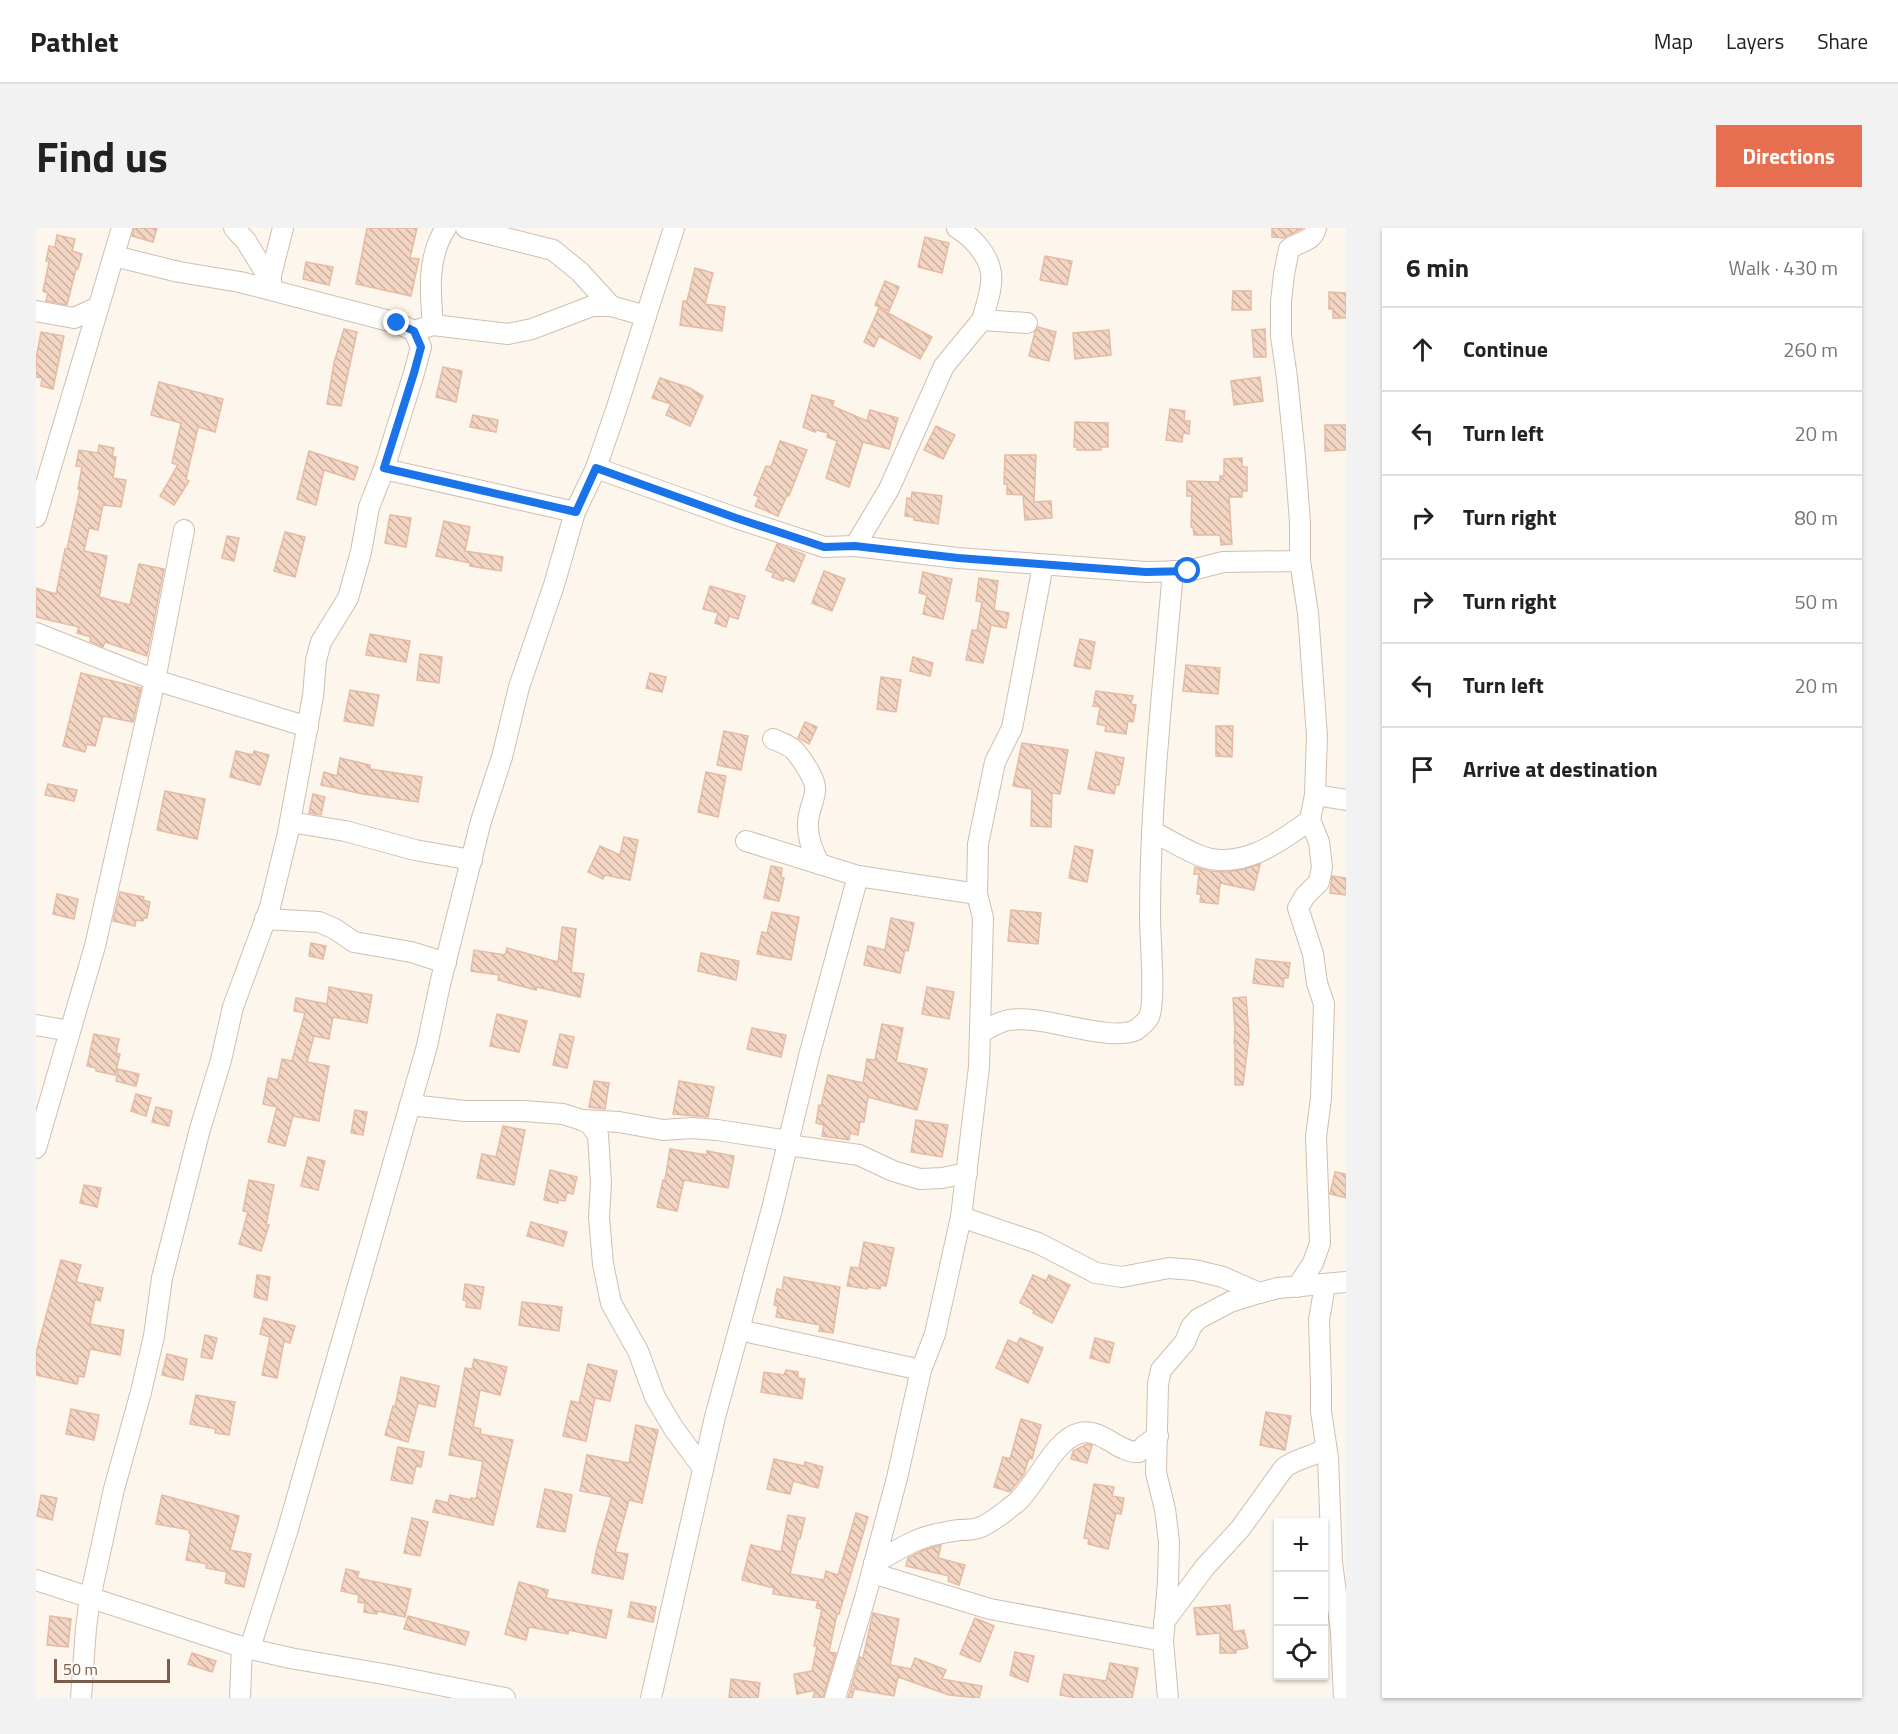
<!DOCTYPE html>
<meta charset="utf-8">
<style>
body{margin:0;font-family:"Titillium Web",sans-serif;background:#f2f2f2;color:#222}
.controls{position:absolute;right:18px;bottom:18px;display:grid;overflow:hidden;border-radius:0px;box-shadow:0 2px 4px #0004}
.controls button{width:54px;height:54px;display:grid;place-items:center;padding:0;border:0;border-bottom:2px solid #e0e0e0;background:#fff;color:#222;font:30px sans-serif}
.scale{position:absolute;left:18px;bottom:15px;width:116px;box-sizing:border-box;padding-left:6px;border:3px solid #7a5c4d;border-top:0;font-size:16px;line-height:21px;white-space:nowrap;color:#7a5c4d;-webkit-text-stroke:4px #fffaf3;paint-order:stroke}
.stop{position:absolute;width:18px;height:18px;margin:-14px;border:4px solid #1a73e8;border-radius:50%;background:#fff}
.stop.end{background:#1a73e8;border-color:#fff;box-shadow:0 2px 6px #0008}
.list{margin:0;padding:0;list-style:none}
h2{display:flex;justify-content:space-between;align-items:center;height:78px;margin:0;padding:0 24px;font-size:26px}
h2 small{font-size:20px;font-weight:400;color:#767676}
.list li{display:grid;grid-template-columns:39px 1fr auto;gap:18px;align-items:center;box-sizing:border-box;height:84px;padding:0 24px;border-top:2px solid #e0e0e0}
.list b{display:block;font-size:22px;white-space:nowrap}
.list em{font-size:20px;font-style:normal;color:#767676}
.icon{flex:none;width:33px;height:33px;fill:none;stroke:currentColor;stroke-width:2;stroke-linecap:round;stroke-linejoin:round}
.map{position:relative;flex:none;width:1310px;height:1470px;overflow:hidden;border-radius:0px}
header{display:flex;align-items:center;gap:36px;box-sizing:border-box;height:84px;padding:0 30px;background:#fff;border-bottom:2px solid #e0e0e0}
header strong{font-size:28px}
nav{display:flex;gap:33px;margin-inline-start:auto;font-size:21px}
.intro{display:flex;align-items:center;justify-content:space-between;box-sizing:border-box;height:144px;padding:0 36px}
h1{margin:0;font-size:42px}
.button{padding:15px 27px;border-radius:0px;background:#e76f51;color:#fff;font-size:21px;font-weight:700}
main{display:flex;gap:36px;padding:0 36px}
aside{flex:1;background:#fff;border-radius:0px;box-shadow:0 2px 4px #0004}
.map>svg:first-child{display:block}
.building{fill:url(#building-back-hatch);stroke:#e6bba3;stroke-width:1.5}
.lines{fill:none;stroke-linecap:round;stroke-linejoin:round}
.minor-casing{stroke:#d1beb0;stroke-width:22}
.minor{stroke:#fff;stroke-width:20}
.route{stroke:#1a73e8;stroke-width:8}
</style>
<header>
<strong>Pathlet</strong>
<nav><a>Map</a><a>Layers</a><a>Share</a></nav>
</header>
<div class="intro"><h1>Find us</h1><a class="button">Directions</a></div>
<main>
<div class="map">
<svg width="1310" height="1470" viewBox="0 0 1310 1470">
<defs>
<pattern id="building-back-hatch" width="6" height="6" patternUnits="userSpaceOnUse" patternTransform="scale(1.5)"><rect width="6" height="6" fill="#f3d5c3"/><path d="M-1 5l2 2M0 0l6 6M5-1l2 2" fill="none" stroke="#cab0a1"/></pattern>
</defs>
<rect width="100%" height="100%" fill="#fdf6ec"/>
<g class="building">
<polygon points="98,0 121,0 117,14 96,8"/>
<polygon points="331,0 381,0 374,30 383,31 375,68 320,56"/>
<polygon points="1236,0 1267,0 1248,10 1236,9"/>
<polygon points="21,7 39,11 36,23 46,26 42,41 40,41 31,77 10,73 12,65 7,63 13,34 10,33 13,18 19,19"/>
<polygon points="889,9 913,15 906,45 882,39"/>
<polygon points="1009,28 1036,33 1031,57 1004,52"/>
<polygon points="270,34 297,39 293,57 267,51"/>
<polygon points="659,40 677,45 669,76 689,79 686,103 644,97 647,73 651,73"/>
<polygon points="849,53 863,59 853,83 839,77"/>
<polygon points="1197,63 1215,63 1215,82 1196,82"/>
<polygon points="1293,64 1310,65 1310,90 1297,90 1297,81 1293,81"/>
<polygon points="843,80 896,109 884,131 843,108 838,119 828,114"/>
<polygon points="1002,99 1020,104 1013,133 993,128 999,104"/>
<polygon points="308,101 321,104 305,178 291,176 298,135"/>
<polygon points="1229,101 1230,129 1218,129 1216,102"/>
<polygon points="1073,102 1075,127 1039,131 1037,105"/>
<polygon points="5,104 28,108 17,161 5,158 6,150 0,149 0,131"/>
<polygon points="407,139 426,143 420,174 400,169"/>
<polygon points="1224,149 1227,173 1198,177 1195,153"/>
<polygon points="624,150 654,160 667,168 654,198 630,187 635,176 616,170"/>
<polygon points="123,154 187,171 179,204 162,199 150,251 153,253 138,277 124,268 142,237 136,235 145,195 115,187"/>
<polygon points="776,167 798,173 796,178 831,193 834,182 862,190 853,221 827,214 813,259 790,250 801,213 791,209 792,205 780,202 779,204 767,199"/>
<polygon points="1134,181 1149,183 1148,193 1154,193 1153,206 1147,205 1146,214 1130,212"/>
<polygon points="437,187 462,192 460,204 434,199"/>
<polygon points="1039,194 1072,195 1072,219 1065,219 1065,222 1041,222 1041,219 1038,219"/>
<polygon points="1289,197 1310,197 1310,222 1289,223"/>
<polygon points="900,198 919,207 907,231 888,222"/>
<polygon points="744,213 771,222 753,268 751,267 742,288 719,278 723,269 718,267 730,238 735,239"/>
<polygon points="63,217 78,220 76,228 80,229 77,250 90,252 85,279 67,277 62,302 53,300 48,323 71,328 63,369 94,377 103,336 128,341 111,428 69,414 67,419 54,413 55,409 41,405 43,399 0,389 0,360 20,366 29,321 31,321 44,262 42,261 46,239 40,238 43,222 62,225"/>
<polygon points="273,223 322,239 318,252 288,242 280,277 261,271"/>
<polygon points="969,227 1000,227 998,274 1015,273 1016,290 989,292 987,267 971,266 971,256 968,256"/>
<polygon points="1206,230 1206,239 1211,239 1211,263 1206,263 1206,269 1193,269 1196,316 1185,317 1184,307 1158,307 1157,299 1155,299 1156,268 1151,268 1151,253 1184,254 1184,248 1188,248 1188,231"/>
<polygon points="876,264 906,268 902,296 878,292 878,289 869,288 871,270 875,271"/>
<polygon points="354,287 375,290 370,319 349,315"/>
<polygon points="408,293 434,299 429,323 467,329 465,343 434,338 434,335 400,328"/>
<polygon points="249,304 269,309 259,349 238,343"/>
<polygon points="191,308 203,310 198,333 186,330"/>
<polygon points="741,316 769,327 758,354 749,350 747,353 736,349 738,345 730,342"/>
<polygon points="788,343 809,351 796,383 776,375"/>
<polygon points="887,344 916,351 907,391 887,386 891,367 883,365"/>
<polygon points="943,350 962,353 958,382 973,385 970,400 955,397 947,435 930,432 936,402 941,403 946,374 940,373"/>
<polygon points="674,358 709,368 702,391 693,388 690,399 679,395 682,385 667,381"/>
<polygon points="334,406 374,413 370,434 330,427"/>
<polygon points="1044,411 1059,414 1054,441 1038,438"/>
<polygon points="384,426 406,429 403,455 381,452"/>
<polygon points="877,429 897,435 894,448 874,443"/>
<polygon points="1150,437 1184,440 1182,466 1147,463"/>
<polygon points="45,445 105,460 97,494 67,488 59,518 51,516 49,524 27,518"/>
<polygon points="614,445 630,449 626,464 610,460"/>
<polygon points="845,449 865,452 860,484 841,481"/>
<polygon points="314,462 343,467 337,498 308,493"/>
<polygon points="1060,463 1097,468 1095,476 1100,477 1097,494 1092,493 1090,506 1069,503 1070,498 1061,496 1064,479 1057,478"/>
<polygon points="769,494 781,499 773,516 762,510"/>
<polygon points="1180,498 1197,498 1196,529 1180,528"/>
<polygon points="688,503 712,508 705,542 681,537"/>
<polygon points="986,515 1032,522 1024,566 1016,565 1015,599 995,598 996,561 977,558"/>
<polygon points="200,523 217,527 218,523 233,527 224,557 194,549"/>
<polygon points="1060,524 1088,530 1083,557 1080,557 1078,566 1052,561"/>
<polygon points="304,530 334,537 334,541 386,549 382,574 327,566 285,557 288,544 301,548"/>
<polygon points="670,544 690,548 682,589 662,584"/>
<polygon points="12,556 41,562 38,573 9,567"/>
<polygon points="129,563 169,571 161,611 121,602"/>
<polygon points="277,566 289,569 285,587 273,585"/>
<polygon points="588,609 602,612 594,652 569,647 567,651 552,644 564,618 584,627"/>
<polygon points="1039,618 1057,622 1051,654 1033,650"/>
<polygon points="1224,636 1218,662 1184,655 1182,676 1164,674 1165,666 1161,666 1163,646 1158,646 1159,639 1174,643 1192,644 1209,641"/>
<polygon points="735,638 746,640 745,649 748,650 743,673 728,670"/>
<polygon points="1296,648 1310,650 1310,667 1294,665"/>
<polygon points="84,664 108,669 107,672 114,674 111,690 108,690 107,693 100,692 99,698 77,693"/>
<polygon points="21,666 42,671 38,691 17,686"/>
<polygon points="975,682 1005,685 1002,716 972,713"/>
<polygon points="736,684 763,689 755,732 721,726 726,704 731,705"/>
<polygon points="855,690 878,695 872,723 869,722 864,745 828,737 832,718 849,722"/>
<polygon points="526,699 540,701 535,744 548,746 544,769 501,759 500,762 462,752 463,747 435,743 438,722 469,727 471,720 522,734"/>
<polygon points="275,715 290,718 287,731 273,728"/>
<polygon points="665,725 703,733 700,752 662,743"/>
<polygon points="1220,731 1254,735 1252,750 1248,750 1247,759 1217,755"/>
<polygon points="293,759 336,767 331,795 297,789 293,811 278,808 271,834 293,838 283,893 257,888 249,918 232,914 241,879 227,876 232,850 242,852 246,831 256,833 269,785 258,783 260,770 291,776"/>
<polygon points="891,759 918,764 913,791 886,786"/>
<polygon points="1210,769 1213,807 1207,857 1199,857 1199,815 1198,815 1199,801 1197,770"/>
<polygon points="461,786 491,793 483,824 454,818"/>
<polygon points="846,796 867,800 860,834 891,841 881,882 832,869 828,894 824,894 822,907 814,905 813,912 786,908 788,897 780,895 783,877 785,878 792,847 827,855 831,831 839,832"/>
<polygon points="716,800 750,807 745,829 711,821"/>
<polygon points="58,806 83,811 80,825 84,826 79,847 60,843 60,840 51,838"/>
<polygon points="524,806 538,809 531,840 517,837"/>
<polygon points="82,841 103,846 100,858 80,853"/>
<polygon points="558,853 573,855 569,881 553,879"/>
<polygon points="643,853 678,859 672,889 637,886"/>
<polygon points="100,866 115,870 110,888 95,883"/>
<polygon points="120,879 136,883 133,898 116,894"/>
<polygon points="319,882 331,884 327,907 315,905"/>
<polygon points="880,892 912,897 906,929 875,924"/>
<polygon points="467,898 489,902 478,957 441,950 446,926 460,929"/>
<polygon points="634,921 671,927 671,923 698,928 692,960 648,952 641,983 621,979 627,952 629,952"/>
<polygon points="272,929 289,933 282,962 265,958"/>
<polygon points="514,942 541,949 537,966 531,965 529,973 522,972 522,975 508,972"/>
<polygon points="1299,944 1310,946 1310,970 1294,966"/>
<polygon points="213,952 238,957 230,997 233,997 225,1023 203,1016 212,984 207,983"/>
<polygon points="48,957 65,960 61,979 44,975"/>
<polygon points="495,994 531,1004 527,1018 491,1008"/>
<polygon points="828,1014 858,1020 850,1058 845,1057 844,1061 831,1059 831,1061 811,1058 815,1039 823,1040"/>
<polygon points="25,1032 45,1037 40,1054 67,1060 64,1073 59,1071 54,1096 88,1102 84,1127 54,1121 48,1149 43,1148 41,1156 0,1147 0,1125"/>
<polygon points="221,1047 234,1049 231,1072 218,1069"/>
<polygon points="997,1047 1010,1053 1013,1047 1034,1057 1016,1095 997,1085 998,1082 984,1075"/>
<polygon points="748,1049 804,1059 797,1105 783,1103 784,1097 740,1089 742,1078 738,1077 741,1061 746,1062"/>
<polygon points="429,1056 448,1059 444,1081 430,1079 431,1073 427,1072"/>
<polygon points="486,1074 526,1079 523,1103 483,1097"/>
<polygon points="228,1090 259,1098 254,1115 248,1113 241,1150 226,1147 234,1109 224,1106"/>
<polygon points="169,1107 181,1110 176,1131 165,1129"/>
<polygon points="984,1110 1007,1120 992,1155 960,1140 972,1112 981,1116"/>
<polygon points="1059,1110 1078,1115 1073,1135 1054,1130"/>
<polygon points="131,1126 151,1131 147,1152 126,1147"/>
<polygon points="438,1131 471,1139 464,1167 444,1162 437,1199 445,1201 444,1206 477,1212 457,1297 397,1284 400,1272 412,1275 414,1267 435,1272 435,1270 440,1271 447,1233 413,1227 429,1140 436,1141"/>
<polygon points="552,1136 581,1143 574,1173 559,1170 550,1213 527,1208 535,1173 543,1175"/>
<polygon points="750,1142 762,1144 762,1150 769,1151 766,1171 725,1164 728,1144 748,1147"/>
<polygon points="365,1149 403,1158 399,1179 382,1175 372,1214 349,1207 357,1178 359,1179"/>
<polygon points="160,1167 199,1174 193,1207 179,1205 180,1201 154,1196"/>
<polygon points="35,1181 63,1187 58,1212 30,1206"/>
<polygon points="1230,1184 1255,1188 1249,1222 1224,1217"/>
<polygon points="985,1191 1005,1197 996,1231 993,1230 988,1246 974,1264 958,1259 967,1229 974,1231"/>
<polygon points="600,1197 622,1202 606,1275 593,1272 579,1324 592,1326 587,1351 556,1345 561,1320 576,1269 544,1263 551,1227 593,1235"/>
<polygon points="1051,1216 1056,1217 1051,1235 1035,1231 1037,1223"/>
<polygon points="362,1219 388,1224 385,1239 380,1238 376,1256 355,1252"/>
<polygon points="738,1231 768,1238 769,1234 787,1239 782,1260 757,1253 754,1266 731,1261"/>
<polygon points="1058,1256 1078,1259 1076,1268 1088,1270 1085,1286 1080,1285 1072,1321 1052,1316 1053,1311 1048,1310"/>
<polygon points="509,1261 536,1267 529,1304 501,1299"/>
<polygon points="5,1267 21,1270 16,1292 1,1288"/>
<polygon points="126,1267 203,1288 194,1322 215,1326 208,1359 189,1355 191,1344 170,1340 171,1336 150,1332 155,1306 153,1305 154,1302 120,1296"/>
<polygon points="820,1285 832,1289 803,1386 801,1386 793,1424 800,1425 787,1470 777,1470 779,1462 761,1466 758,1446 776,1443 781,1418 778,1418 786,1381 780,1380 782,1373 737,1366 738,1360 706,1352 715,1317 745,1324 752,1287 769,1290 764,1311 762,1311 754,1346 788,1352 790,1343 802,1347"/>
<polygon points="376,1290 392,1294 384,1328 368,1325"/>
<polygon points="905,1317 902,1330 929,1337 923,1357 912,1353 913,1348 870,1338 872,1330 888,1322"/>
<polygon points="310,1341 323,1344 321,1350 375,1361 369,1389 341,1383 341,1386 328,1384 329,1375 322,1374 323,1367 305,1363"/>
<polygon points="483,1354 512,1362 510,1370 576,1382 570,1410 533,1402 532,1406 493,1399 490,1412 469,1406"/>
<polygon points="595,1374 620,1379 617,1394 592,1389"/>
<polygon points="1194,1377 1197,1404 1208,1402 1212,1420 1200,1422 1200,1425 1184,1425 1184,1405 1161,1407 1158,1380"/>
<polygon points="837,1385 863,1391 854,1437 875,1441 879,1430 910,1442 906,1451 946,1458 943,1470 913,1467 862,1449 858,1468 818,1461 816,1470 812,1470 824,1429 827,1430"/>
<polygon points="14,1388 35,1391 32,1419 11,1417"/>
<polygon points="372,1388 433,1404 429,1417 368,1401"/>
<polygon points="939,1390 958,1398 944,1434 924,1426"/>
<polygon points="979,1424 998,1428 992,1454 974,1447"/>
<polygon points="156,1425 180,1433 176,1444 152,1436"/>
<polygon points="1074,1435 1102,1440 1096,1470 1041,1470 1024,1467 1028,1446 1070,1453"/>
<polygon points="695,1451 724,1455 722,1470 693,1470"/>
</g>
<g class="lines">
<g class="minor-casing">
<g id="minor">
<polyline points="198,0 210,13 235,54"/>
<polyline points="430,0 517,22 544,44 575,78"/>
<path d="M921,0c15,9 32,27 34,45 2,15 -5,33 -9,47"/>
<polyline points="235,59 235,47 247,0"/>
<polyline points="0,83 38,90 62,79"/>
<path d="M397,97c-3,-33 -6,-69 13,-97"/>
<polyline points="378,103 397,97 472,106 496,101 556,78 575,78 610,88"/>
<polyline points="560,240 700,290 788,319 819,318 922,330 1110,344 1152,343 1187,334 1264,333"/>
<polyline points="348,241 539,284"/>
<polyline points="0,289 86,0"/>
<polyline points="819,318 853,261 908,138 946,92 991,95"/>
<polyline points="0,405 119,452 272,499"/>
<path d="M737,511c7,3 16,6 21,11 7,8 23,30 21,41 -1,11 -7,21 -7,32 -1,15 5,27 11,41"/>
<polyline points="1279,567 1310,572"/>
<polyline points="254,594 309,603 379,622 436,632"/>
<path d="M1116,603c15,8 30,17 46,24 41,17 81,-12 112,-35l5,-25 2,-59 -9,-123 -8,-52v-39l-5,-65 -8,-79 -6,-42v-34l3,-28 5,-25c11,-8 24,-7 27,-21"/>
<polyline points="710,613 822,648 941,666"/>
<polyline points="229,691 283,694 299,701 318,714 375,724 410,735"/>
<polyline points="0,797 34,803"/>
<path d="M944,805c9,-5 18,-11 29,-13 34,-6 99,23 127,10 3,-2 11,-9 13,-13 7,-14 1,-80 1,-100 0,-115 13,-230 23,-346"/>
<polyline points="374,877 429,883 488,883 527,886 546,892 554,896 562,907 565,955 563,989 567,1036 575,1075 602,1123 619,1169 638,1201 667,1240"/>
<polyline points="546,892 583,894 627,902 656,900 681,902 753,913"/>
<polyline points="752,917 823,927 857,943 884,951 906,950 931,945"/>
<polyline points="0,920 59,718 119,452 148,302"/>
<polyline points="925,989 1002,1015 1060,1045 1086,1049 1133,1040 1158,1042 1187,1049 1223,1065 1242,1060 1310,1054"/>
<polyline points="1289,1057 1283,1092 1285,1157 1285,1183 1292,1230 1296,1334 1305,1404 1308,1470"/>
<polyline points="1261,1059 1277,1035 1284,1015 1280,909 1285,870 1288,776 1281,755 1277,726 1262,680 1269,668 1283,654 1286,639 1283,614 1274,592"/>
<polyline points="703,1102 885,1142"/>
<path d="M838,1335c14,-7 27,-16 41,-22 13,-6 30,-9 44,-11 6,0 13,0 19,-2 13,-4 27,-17 38,-25 21,-18 37,-63 64,-70 21,-6 39,21 59,19l6,-7 13,-9"/>
<polyline points="836,1345 954,1381 1127,1413"/>
<polyline points="0,1352 206,1419 254,1430 353,1447 469,1470"/>
<path d="M1128,1394l41,-55 35,-38 44,-61c13,-10 29,-11 42,-20"/>
<polyline points="214,1420 251,1304 391,818 404,756 445,593 466,529 483,459 518,357 539,284 560,240 581,179 638,0"/>
<polyline points="45,1470 50,1400 54,1370 78,1261 105,1164 118,1108 126,1050 164,901 185,832 197,779 234,679 252,605 277,468 280,432 285,414 312,370 325,324 333,279 348,241 378,145 385,119 378,103 361,95 204,54 143,44 78,28"/>
<polyline points="204,1470 206,1419"/>
<polyline points="615,1470 679,1189 736,981 773,828 822,648"/>
<polyline points="799,1470 829,1370 861,1250 885,1142 899,1106 925,989 943,839 947,690 941,666 942,616 959,534 976,500 1007,337"/>
<polyline points="1132,1470 1127,1413 1132,1353 1133,1314 1129,1281 1120,1245 1122,1156 1125,1142 1149,1114 1155,1099 1162,1091 1194,1074 1223,1065"/>
</g>
</g>
<use href="#minor" class="minor"/>
</g>
<g class="lines">
<polyline class="route" points="361,95 378,103 385,119 378,145 348,240 540,284 560,240 700,290 788,319 819,318 922,330 1110,344 1152,343"/>
</g>
</svg>
<div class="controls">
<button>+</button>
<button>−</button>
<button><svg class="icon" aria-label="locate" viewBox="0 0 24 24"><circle cx="12" cy="12" r="6"/><path d="M12 2v4M12 18v4M2 12h4M18 12h4"/></svg></button>
</div>
<div class="scale">50 m</div>
<div class="stop" style="left:1152px;top:343px"></div>
<div class="stop end" style="left:361px;top:95px"></div>
</div>
<aside>
<h2>6 min<small>Walk · 430 m</small></h2>
<ul class="list">
<li><svg class="icon" aria-label="ahead" viewBox="0 0 24 24"><path d="M12 20V5M6 11l6-6 6 6"/></svg><div><b>Continue</b></div><em>260 m</em></li>
<li><svg class="icon" aria-label="left" viewBox="0 0 24 24"><path d="M17 20v-9H6M10 6l-5 5 5 5"/></svg><div><b>Turn left</b></div><em>20 m</em></li>
<li><svg class="icon" aria-label="right" viewBox="0 0 24 24"><path d="M7 20v-9h11M14 6l5 5-5 5"/></svg><div><b>Turn right</b></div><em>80 m</em></li>
<li><svg class="icon" aria-label="right" viewBox="0 0 24 24"><path d="M7 20v-9h11M14 6l5 5-5 5"/></svg><div><b>Turn right</b></div><em>50 m</em></li>
<li><svg class="icon" aria-label="left" viewBox="0 0 24 24"><path d="M17 20v-9H6M10 6l-5 5 5 5"/></svg><div><b>Turn left</b></div><em>20 m</em></li>
<li><svg class="icon" aria-label="arrive" viewBox="0 0 24 24"><path d="M6 21V4h12l-3 4 3 4H6"/></svg><div><b>Arrive at destination</b></div></li>
</ul>
</aside>
</main>
